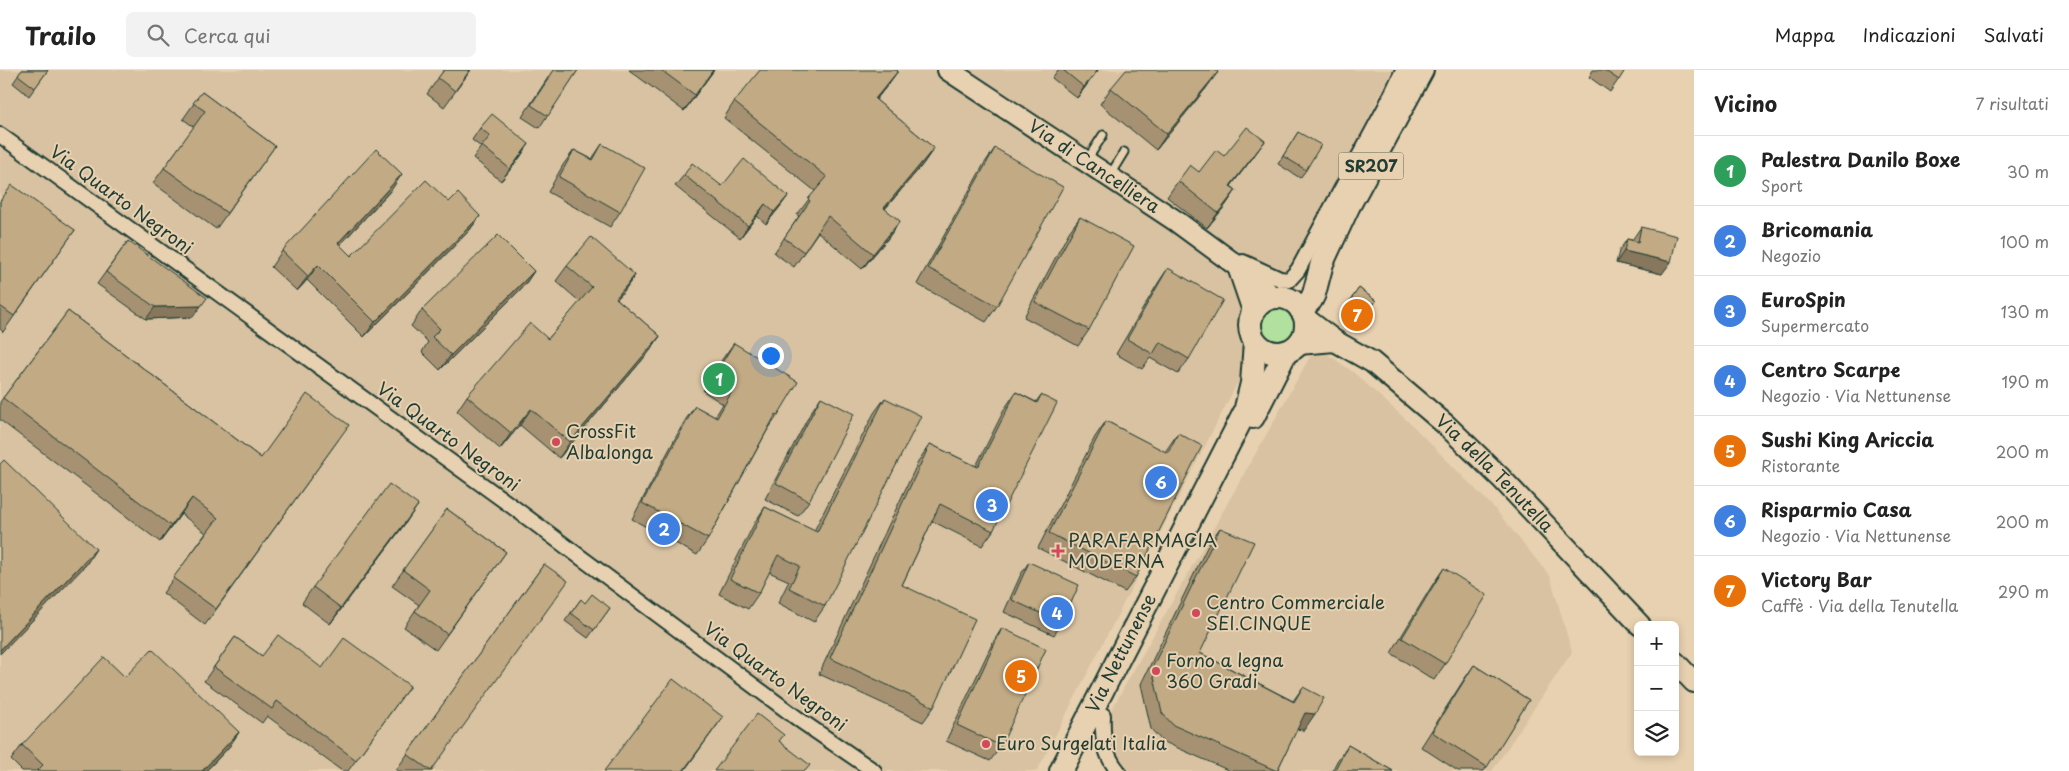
<!DOCTYPE html>
<html lang="it">
<meta charset="utf-8">
<style>
body{margin:0;font-family:"Playpen Sans",sans-serif;background:#f2f2f2;color:#222}
.controls{position:absolute;right:15px;bottom:15px;display:grid;overflow:hidden;border-radius:8px;box-shadow:0 2px 8px #0003}
.controls button{width:45px;height:45px;display:grid;place-items:center;padding:0;border:0;border-bottom:1px solid #e0e0e0;background:#fff;color:#222;font:25px sans-serif}
.you{position:absolute;left:770px;top:285px;width:18px;height:18px;margin:-12px;border:4px solid #fff;border-radius:50%;background:#1a73e8;box-shadow:0 0 0 8px #1a73e833}
.badge{display:grid;place-items:center;width:32px;height:32px;border-radius:50%;background:#b45309;color:#fff;font-size:16px;font-weight:700}
.pin{position:absolute;translate:-50% -50%;border:2px solid #fff;box-shadow:0 1px 5px #0006}
.list{margin:0;padding:0;list-style:none}
h2{display:flex;justify-content:space-between;align-items:center;height:65px;margin:0;padding:0 20px;font-size:21px}
h2 small{font-size:16px;font-weight:400;color:#767676}
.list li{display:grid;grid-template-columns:32px 1fr auto;gap:15px;align-items:center;box-sizing:border-box;height:70px;padding:0 20px;border-top:1px solid #e0e0e0}
.list b{display:block;font-size:19px;white-space:nowrap}
.list p{margin:0;font-size:16px;white-space:nowrap;color:#767676}
.list em{font-size:16px;font-style:normal;color:#767676}
.icon{flex:none;width:28px;height:28px;fill:none;stroke:currentColor;stroke-width:2;stroke-linecap:round;stroke-linejoin:round}
.map{position:relative;flex:none;width:1694px;height:701px;overflow:hidden}
header{display:flex;align-items:center;gap:30px;box-sizing:border-box;height:70px;padding:0 25px;background:#fff;border-bottom:1px solid #e0e0e0}
header strong{font-size:24px}
nav{display:flex;gap:28px;margin-inline-start:auto;font-size:18px}
.search{width:350px;height:45px;background:#f2f2f2;display:flex;align-items:center;gap:12px;box-sizing:border-box;padding:0 18px;border-radius:8px;color:#767676;font-size:19px}
main{display:flex}
aside{flex:1;background:#fff}
.map>svg:first-child{display:block}
.built{fill:#d8c2a1}
.green{fill:#b2e09f;stroke:#688e6a}
.lines{fill:none;stroke-linecap:round;stroke-linejoin:round}
.lane-casing{stroke:#1f3d34;stroke-width:11}
.street-casing{stroke:#1f3d34;stroke-width:18}
.secondary-casing{stroke:#1f3d34;stroke-width:24}
.primary-casing{stroke:#1f3d34;stroke-width:26}
.lane{stroke:#e8d1b0;stroke-width:7}
.street{stroke:#e8d1b0;stroke-width:14}
.secondary{stroke:#e8d1b0;stroke-width:20}
.primary{stroke:#e8d1b0;stroke-width:22}
.wall{fill:#a69272;stroke:#1f3d34}
.shaded-wall{fill:#87775c;stroke:#1f3d34}
.building{fill:#c1aa84;stroke:#1f3d34}
.poi-dot{fill:#d1495b;stroke:#e8d1b0;stroke-width:2}
.labels{text-anchor:middle;stroke-width:4;stroke-linejoin:round;paint-order:stroke}
.shield{fill:#e8d1b0;stroke:#5b6959;stroke-width:1}
.shield-label{font-size:16px;font-weight:bold;fill:#1f3d34}
.street-label{font-size:18px;fill:#1f3d34;stroke:#e8d1b0}
.poi-label{font-size:18px;fill:#1f3d34;stroke:#e8d1b0;text-anchor:start}
</style>
<header>
<strong>Trailo</strong>
<div class="search"><svg class="icon" aria-label="search" viewBox="0 0 24 24"><circle cx="10" cy="10" r="6"/><path d="M15 15l6 6"/></svg>Cerca qui</div>
<nav><a>Mappa</a><a>Indicazioni</a><a>Salvati</a></nav>
</header>
<main>
<div class="map">
<svg width="1694" height="701" viewBox="0 0 1694 701">
<rect width="100%" height="100%" fill="#e8d1b0"/>
<filter id="ink" filterUnits="userSpaceOnUse"><feTurbulence type="fractalNoise" baseFrequency=".02" numOctaves="2"/><feDisplacementMap in="SourceGraphic" scale="10" xChannelSelector="R" yChannelSelector="G"/><feConvolveMatrix kernelMatrix="1 2 1 2 8 2 1 2 1" color-interpolation-filters="sRGB"/></filter>
<g filter="url(#ink)">
<g class="built">
<polygon points="0,0 1392,0 1274,242 1037,701 0,701"/>
<polygon points="1316,276 1353,302 1413,356 1494,438 1550,506 1572,582 1492,701 1128,701 1109,674 1109,644"/>
</g>
<circle class="green" cx="1278" cy="256" r="20"/>
<g class="lines">
<g class="lane-casing">
<g id="lane">
<polyline points="1087,90 1103,65"/>
<polyline points="1110,105 1124,82"/>
</g>
</g>
<g class="street-casing">
<g id="street">
<polyline points="0,65 513,437 801,651 874,701"/>
<polyline points="1243,192 1280,209 1289,210 1298,200 1386,36 1403,0"/>
<path d="M1103,645c-1,22 1,39 15,56"/>
</g>
</g>
<g class="secondary-casing">
<g id="secondary">
<path id="s1" d="M948,0l228,151 83,61 13,16"/>
<polyline points="1238,197 1253,241"/>
<path id="s2" d="M1305,248l30,23 37,21 73,62 56,54 139,147"/>
<polyline points="1298,274 1335,271"/>
<polyline points="1675,592 1694,612"/>
</g>
</g>
<g class="primary-casing">
<g id="primary">
<circle cx="1278" cy="255" r="28"/>
<polyline points="1301,240 1311,230 1314,224 1322,193 1348,137 1422,0"/>
<polyline points="1253,347 1286,282"/>
<path id="s3" d="M1061,701l184,-359 7,-29 3,-41"/>
</g>
</g>
<use href="#lane" class="lane"/>
<use href="#street" class="street"/>
<use href="#secondary" class="secondary"/>
<use href="#primary" class="primary"/>
</g>
<g class="wall">
<polygon points="22,0 48,0 29,26 13,13"/>
<polygon points="444,0 471,0 444,37 427,24"/>
<polygon points="553,0 578,0 539,58 522,47"/>
<polygon points="629,0 714,0 684,41"/>
<polygon points="1058,0 1098,0 1077,28 1052,8"/>
<polygon points="1593,0 1625,0 1610,22 1589,7"/>
<polygon points="898,1 876,30 934,78 923,94 885,139 889,167 862,199 818,162 794,197 774,183 799,146 797,145 815,121 724,48 734,32"/>
<polygon points="1207,17 1156,80 1100,34 1111,18"/>
<polygon points="202,22 275,76 216,159 153,113 194,57 183,49"/>
<polygon points="480,58 521,86 501,111 473,88 481,77 472,70"/>
<polygon points="1298,62 1306,100 1300,108 1278,94"/>
<polygon points="602,74 620,142 610,157 548,122 563,95 574,80 592,89"/>
<polygon points="995,78 997,236 986,252 917,214 984,94"/>
<polygon points="1224,86 1254,86 1231,116 1236,120 1225,136 1207,158 1167,127 1178,111 1199,102"/>
<polygon points="684,105 722,116 788,126 779,138 766,154 757,146 740,168 675,116"/>
<polygon points="392,119 340,175 351,186 449,132 480,146 469,161 364,267 307,210 297,221 271,197 282,181"/>
<polygon points="0,131 75,160 3,262 0,259"/>
<polygon points="1080,147 1089,260 1078,276 1024,247 1069,162"/>
<polygon points="1641,157 1662,204 1616,193 1619,181 1627,169 1632,170"/>
<polygon points="128,171 193,247 146,249 97,214"/>
<polygon points="567,196 635,205 624,221 617,229 660,266 649,282 559,388 520,355 500,379 457,341 467,326 548,269 580,232 556,211"/>
<polygon points="1168,198 1189,289 1178,304 1150,288 1142,299 1116,284 1158,213"/>
<polygon points="534,201 524,216 440,300 422,282 428,272 411,256 422,240"/>
<polygon points="1359,218 1376,231 1356,258 1339,246"/>
<polygon points="68,241 261,388 338,370 205,555 163,523 206,463 181,444 160,472 0,350 0,332"/>
<polygon points="734,273 778,345 767,361 708,469 697,485 632,449 684,352 695,336 715,347 723,334 703,321 723,288"/>
<polygon points="1016,322 1036,332 1041,325 993,461 982,476 932,451 902,515 934,637 923,652 819,604 919,390 930,374 976,396 1005,338"/>
<polygon points="821,327 809,431 798,446 765,429 811,342"/>
<polygon points="885,328 825,536 814,552 778,533 789,511 769,502 759,523 748,539 719,524 755,452 765,437 814,461 874,343"/>
<polygon points="1106,351 1165,382 1178,363 1136,507 1125,522 1038,478 1095,367"/>
<polygon points="447,439 506,482 436,580 404,557 419,535 392,516"/>
<polygon points="407,451 330,554 302,533 313,517"/>
<polygon points="1220,458 1200,583 1293,631 1303,617 1304,660 1297,659 1277,701 1230,701 1162,671 1151,659 1141,614 1209,473"/>
<polygon points="1029,492 1062,553 1054,565 1004,542 1021,504"/>
<polygon points="544,494 432,701 398,701 396,700"/>
<polygon points="1444,498 1445,594 1434,610 1391,583 1433,514"/>
<polygon points="581,529 585,533 610,538 588,568 565,551"/>
<polygon points="1002,558 1001,676 990,691 946,671 992,574"/>
<polygon points="235,567 262,586 410,616 348,701 342,701 267,646 262,653 204,611"/>
<polygon points="1474,595 1529,630 1484,701 1458,701 1421,677 1463,611"/>
<polygon points="125,607 239,662 229,677 206,701 22,701 11,690 22,675"/>
<polygon points="1348,675 1393,701 1332,701 1337,691"/>
</g>
<g class="shaded-wall">
<polygon points="713,0 714,0 684,41 695,25"/>
<polygon points="1098,0 1077,28 1084,17"/>
<polygon points="898,1 887,16 864,44 875,29"/>
<polygon points="1218,2 1207,17 1156,80 1167,64"/>
<polygon points="1265,71 1254,86 1219,131 1230,116"/>
<polygon points="529,74 521,86 501,111 510,99"/>
<polygon points="934,78 923,94 873,153 884,138"/>
<polygon points="402,104 392,119 327,189 338,173"/>
<polygon points="1236,120 1225,136 1207,158 1218,143"/>
<polygon points="788,126 779,138 766,154 774,142"/>
<polygon points="765,134 757,146 740,168 748,156"/>
<polygon points="480,146 469,161 364,267 375,252"/>
<polygon points="900,151 889,167 862,199 873,184"/>
<polygon points="1624,181 1671,192 1662,204 1616,193"/>
<polygon points="318,195 307,210 297,221 308,206"/>
<polygon points="534,201 524,216 440,300 451,285"/>
<polygon points="635,205 624,221 605,243 616,228"/>
<polygon points="201,236 193,247 146,249 155,237"/>
<polygon points="660,266 649,282 559,388 570,372"/>
<polygon points="531,339 520,355 500,379 511,363"/>
<polygon points="192,428 181,444 160,472 171,456"/>
<polygon points="418,435 407,451 330,554 341,538"/>
<polygon points="96,479 86,495 0,584 0,580"/>
<polygon points="1305,643 1315,644 1304,660 1294,659"/>
<polygon points="723,647 684,701 683,701"/>
<polygon points="239,662 229,677 206,701 202,701"/>
</g>
<g class="building">
<polygon points="22,0 48,0 35,18 18,5"/>
<polygon points="444,0 470,0 455,21 438,8"/>
<polygon points="554,0 578,0 548,46 531,35"/>
<polygon points="661,0 713,0 695,25"/>
<polygon points="760,0 897,0 898,1 875,29 934,78 884,138 900,151 873,184 828,146 804,182 784,168 810,131 808,129 827,107 734,32"/>
<polygon points="1063,0 1098,0 1084,17"/>
<polygon points="1126,0 1215,0 1218,2 1167,64 1111,18"/>
<polygon points="1604,0 1625,0 1619,10"/>
<polygon points="202,22 275,76 227,143 164,98 205,41 193,33"/>
<polygon points="492,44 529,74 510,99 482,76 490,66 480,58"/>
<polygon points="1247,57 1265,71 1230,116 1236,120 1218,143 1178,111 1190,95 1199,102 1216,80 1224,86"/>
<polygon points="1298,62 1321,75 1306,100 1283,86"/>
<polygon points="602,74 645,98 620,142 559,107 574,80 593,90"/>
<polygon points="995,78 1063,117 997,236 928,198"/>
<polygon points="376,79 402,104 338,173 351,186 426,110 449,132 458,123 480,146 375,252 318,195 308,206 282,181"/>
<polygon points="744,89 788,126 774,142 765,134 748,156 684,105 692,93 722,116"/>
<polygon points="12,115 75,160 14,246 0,236 0,131"/>
<polygon points="1080,147 1134,176 1089,260 1035,232"/>
<polygon points="1641,157 1677,166 1671,192 1624,181 1627,169 1638,172"/>
<polygon points="498,165 534,201 451,285 432,267 440,259 422,240"/>
<polygon points="591,167 635,205 616,228 660,266 570,372 531,339 511,363 467,326 530,253 548,269 592,217 567,196"/>
<polygon points="128,171 207,228 201,236 155,237 106,202"/>
<polygon points="1168,198 1223,230 1189,289 1160,272 1153,284 1127,269"/>
<polygon points="1359,218 1376,231 1362,250 1345,238"/>
<polygon points="68,241 261,388 307,324 349,355 216,539 173,508 218,448 192,428 171,456 3,328"/>
<polygon points="734,273 798,312 778,345 776,344 708,469 642,433 695,336 717,348 734,318 714,306"/>
<polygon points="1016,322 1037,333 1041,325 1057,333 993,461 940,434 902,515 975,549 934,637 830,588 930,374 978,397"/>
<polygon points="821,327 854,344 809,431 776,413"/>
<polygon points="885,328 921,346 825,536 789,518 800,496 778,485 759,523 730,509 765,437 817,462"/>
<polygon points="1106,351 1168,383 1178,363 1202,376 1136,507 1049,463"/>
<polygon points="4,390 96,479 0,580 0,394"/>
<polygon points="389,414 418,435 341,538 313,517"/>
<polygon points="447,439 506,482 447,564 415,541 430,520 403,500"/>
<polygon points="1220,458 1254,472 1200,583 1294,632 1303,617 1324,628 1315,644 1305,643 1277,701 1173,655 1162,643 1152,598"/>
<polygon points="1029,492 1079,515 1062,553 1012,530"/>
<polygon points="544,494 568,511 431,701 407,684"/>
<polygon points="1444,498 1487,525 1445,594 1402,568"/>
<polygon points="592,524 610,538 594,560 571,543 581,529 585,533"/>
<polygon points="1002,558 1046,579 1001,676 957,655"/>
<polygon points="278,565 322,598 344,568 410,616 356,690 277,631 272,639 214,597 235,567 262,586"/>
<polygon points="152,579 239,662 202,701 37,701 43,695 22,675 104,587 125,607"/>
<polygon points="1474,595 1529,630 1487,697 1432,662"/>
<polygon points="673,609 723,647 683,701 604,701"/>
<polygon points="757,644 784,665 779,671 810,695 805,701 714,701"/>
<polygon points="1348,675 1393,701 1334,701"/>
</g>
</g>
<g class="poi-dot">
<circle cx="556" cy="372" r="5"/>
<path d="M1055.5 473.5h5v5h5v5h-5v5h-5v-5h-5v-5h5z"/>
<circle cx="1196" cy="543" r="5"/>
<circle cx="1156" cy="601" r="5"/>
<circle cx="986" cy="674" r="5"/>
</g>
<g class="labels">
<rect class="shield" x="1338.5" y="82.5" width="65" height="27" rx="4"/>
<g class="shield-label">
<text x="1371" y="102">SR207</text>
</g>
<g class="street-label">
<text dy="6" stroke="none"><textPath href="#s1" startOffset="175">Via di Cancelliera</textPath></text>
<text transform="translate(121 130) rotate(36)" y="6">Via Quarto Negroni</text>
<text transform="translate(448 367) rotate(36)" y="6">Via Quarto Negroni</text>
<text dy="6" stroke="none"><textPath href="#s2" startOffset="246">Via della Tenutella</textPath></text>
<text dy="6" stroke="none"><textPath href="#s3" startOffset="132">Via Nettunense</textPath></text>
<text transform="translate(775 607) rotate(36)" y="6">Via Quarto Negroni</text>
</g>
<g class="poi-label">
<text x="566" y="368">CrossFit<tspan x="566" dy="21">Albalonga</tspan></text>
<text x="1068" y="477">PARAFARMACIA<tspan x="1068" dy="21">MODERNA</tspan></text>
<text x="1206" y="539">Centro Commerciale<tspan x="1206" dy="21">SEI.CINQUE</tspan></text>
<text x="1166" y="597">Forno a legna<tspan x="1166" dy="21">360 Gradi</tspan></text>
<text x="996" y="680">Euro Surgelati Italia</text>
</g>
</g>
</svg>
<div class="controls">
<button>+</button>
<button>−</button>
<button><svg class="icon" aria-label="layers" viewBox="0 0 24 24"><path d="M12 4l9 5-9 5-9-5zM3 14l9 5 9-5"/></svg></button>
</div>
<div class="you"></div>
<div class="pin badge" style="left:719px;top:309px;background:#2e9e5b">1</div>
<div class="pin badge" style="left:664px;top:459px;background:#3f7fe0">2</div>
<div class="pin badge" style="left:992px;top:435px;background:#3f7fe0">3</div>
<div class="pin badge" style="left:1057px;top:543px;background:#3f7fe0">4</div>
<div class="pin badge" style="left:1021px;top:606px;background:#e8710a">5</div>
<div class="pin badge" style="left:1161px;top:412px;background:#3f7fe0">6</div>
<div class="pin badge" style="left:1357px;top:245px;background:#e8710a">7</div>
</div>
<aside>
<h2>Vicino<small>7 risultati</small></h2>
<ul class="list">
<li><span class="badge" style="background:#2e9e5b">1</span><div><b>Palestra Danilo Boxe</b><p>Sport</p></div><em>30 m</em></li>
<li><span class="badge" style="background:#3f7fe0">2</span><div><b>Bricomania</b><p>Negozio</p></div><em>100 m</em></li>
<li><span class="badge" style="background:#3f7fe0">3</span><div><b>EuroSpin</b><p>Supermercato</p></div><em>130 m</em></li>
<li><span class="badge" style="background:#3f7fe0">4</span><div><b>Centro Scarpe</b><p>Negozio · Via Nettunense</p></div><em>190 m</em></li>
<li><span class="badge" style="background:#e8710a">5</span><div><b>Sushi King Ariccia</b><p>Ristorante</p></div><em>200 m</em></li>
<li><span class="badge" style="background:#3f7fe0">6</span><div><b>Risparmio Casa</b><p>Negozio · Via Nettunense</p></div><em>200 m</em></li>
<li><span class="badge" style="background:#e8710a">7</span><div><b>Victory Bar</b><p>Caffè · Via della Tenutella</p></div><em>290 m</em></li>
</ul>
</aside>
</main>
